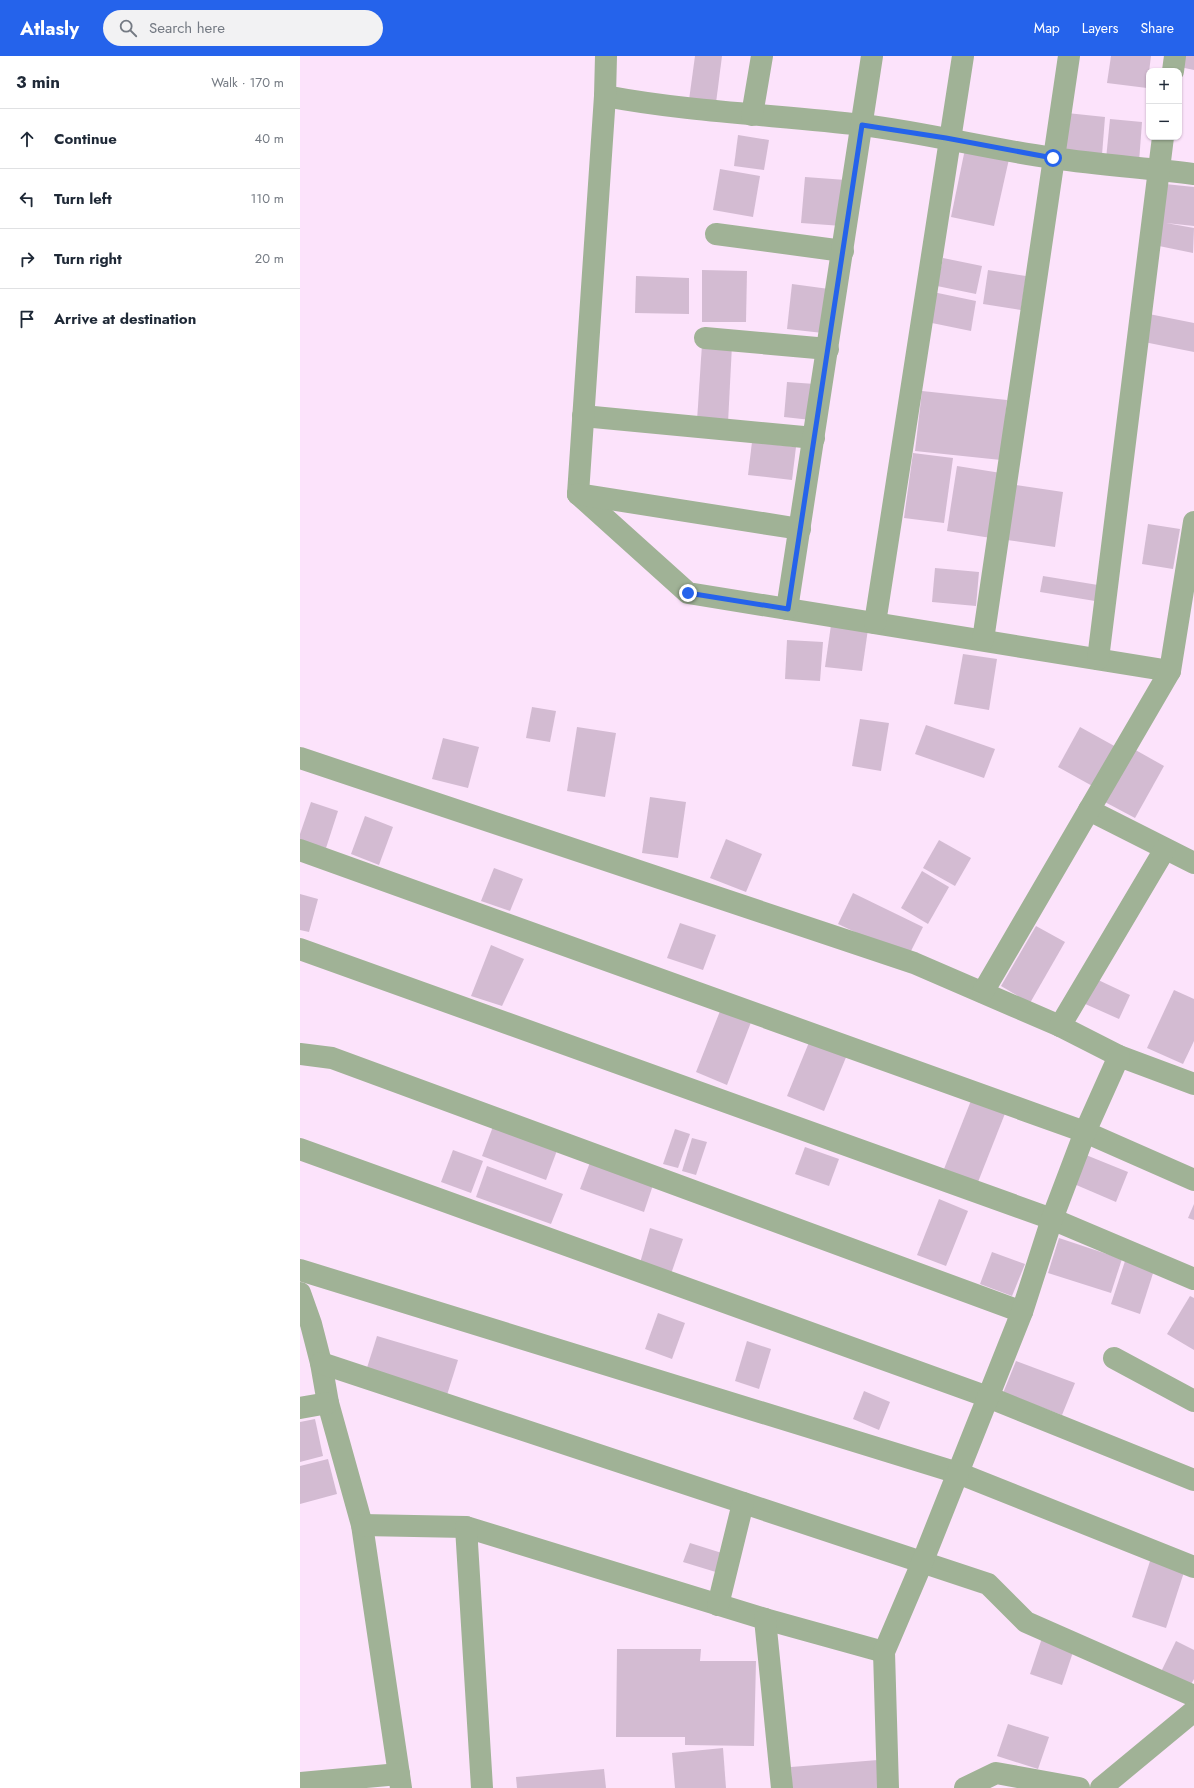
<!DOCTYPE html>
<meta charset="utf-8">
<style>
body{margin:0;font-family:Jost,sans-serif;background:#f2f2f3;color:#1f2937}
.controls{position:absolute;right:12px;top:12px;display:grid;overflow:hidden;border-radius:8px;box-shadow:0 1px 3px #0004}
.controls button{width:36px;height:36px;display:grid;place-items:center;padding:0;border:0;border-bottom:1px solid #e0e1e3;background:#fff;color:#1f2937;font:20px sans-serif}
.stop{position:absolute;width:12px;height:12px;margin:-9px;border:3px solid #2563eb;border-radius:50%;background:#fff}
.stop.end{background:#2563eb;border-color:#fff;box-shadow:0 1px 4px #0008}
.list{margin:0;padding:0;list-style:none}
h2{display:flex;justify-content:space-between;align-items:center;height:52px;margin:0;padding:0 16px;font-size:17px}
h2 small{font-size:13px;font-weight:400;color:#747a83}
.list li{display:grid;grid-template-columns:26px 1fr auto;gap:12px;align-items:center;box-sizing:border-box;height:60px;padding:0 16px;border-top:1px solid #e0e1e3}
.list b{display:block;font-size:15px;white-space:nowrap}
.list em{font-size:13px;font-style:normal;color:#747a83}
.icon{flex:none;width:22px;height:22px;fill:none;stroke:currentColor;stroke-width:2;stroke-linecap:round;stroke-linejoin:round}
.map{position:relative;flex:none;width:894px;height:1732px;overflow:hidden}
header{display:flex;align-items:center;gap:24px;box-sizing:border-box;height:56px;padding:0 20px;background:#2563eb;color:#fff}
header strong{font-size:19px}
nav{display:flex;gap:22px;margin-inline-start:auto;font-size:14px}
.search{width:280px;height:36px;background:#f2f2f3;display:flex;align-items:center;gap:10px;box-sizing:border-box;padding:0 14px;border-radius:22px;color:#747a83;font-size:15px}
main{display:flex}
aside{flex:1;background:#fff}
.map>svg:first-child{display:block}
.building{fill:#d3bbd2}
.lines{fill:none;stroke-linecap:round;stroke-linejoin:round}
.minor{stroke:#a0b296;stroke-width:22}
.route{stroke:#2563eb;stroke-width:5}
</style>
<header>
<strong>Atlasly</strong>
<div class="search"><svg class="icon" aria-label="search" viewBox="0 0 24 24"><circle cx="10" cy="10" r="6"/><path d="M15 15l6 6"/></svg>Search here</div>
<nav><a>Map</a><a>Layers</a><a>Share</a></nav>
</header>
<main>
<aside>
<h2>3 min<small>Walk · 170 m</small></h2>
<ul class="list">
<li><svg class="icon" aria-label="ahead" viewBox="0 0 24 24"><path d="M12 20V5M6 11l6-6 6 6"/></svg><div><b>Continue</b></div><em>40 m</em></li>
<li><svg class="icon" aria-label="left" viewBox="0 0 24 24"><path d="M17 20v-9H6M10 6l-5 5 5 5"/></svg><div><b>Turn left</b></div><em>110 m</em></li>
<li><svg class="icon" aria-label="right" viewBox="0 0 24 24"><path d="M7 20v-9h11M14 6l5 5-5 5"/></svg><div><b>Turn right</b></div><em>20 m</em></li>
<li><svg class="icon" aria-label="arrive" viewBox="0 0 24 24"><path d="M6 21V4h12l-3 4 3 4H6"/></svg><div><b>Arrive at destination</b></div></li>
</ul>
</aside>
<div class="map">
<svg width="894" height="1732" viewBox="0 0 894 1732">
<rect width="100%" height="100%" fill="#fce3fb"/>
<g class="building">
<polygon points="395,0 422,0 416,47 389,44"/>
<polygon points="811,0 851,0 847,32 807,27"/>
<polygon points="882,0 894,0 894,14 880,11"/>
<polygon points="767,57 805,61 802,99 763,94"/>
<polygon points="810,63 842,66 839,106 806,103"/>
<polygon points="438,79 469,84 464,114 434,110"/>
<polygon points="665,93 709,103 694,170 651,161"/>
<polygon points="420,113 460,120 453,161 413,154"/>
<polygon points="505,121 546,124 542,170 501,167"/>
<polygon points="865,128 894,131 894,170 866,167 894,172 893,197 859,190"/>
<polygon points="643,202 682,210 676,238 637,230"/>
<polygon points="402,214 447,215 446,266 402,266"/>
<polygon points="688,214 726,220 721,254 683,248"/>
<polygon points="336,220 389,222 389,258 335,257"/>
<polygon points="492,228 529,233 523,277 487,273"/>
<polygon points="633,236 676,245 671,275 627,266"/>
<polygon points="849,258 894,267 894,296 844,286"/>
<polygon points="402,288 432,289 428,367 397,365"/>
<polygon points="487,326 515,328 511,364 484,361"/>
<polygon points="622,335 707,344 701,404 615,395"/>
<polygon points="452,386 496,391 492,424 448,419"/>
<polygon points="613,397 653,402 644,467 604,462"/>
<polygon points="657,410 701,417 691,482 647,475"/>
<polygon points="716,429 763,436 755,491 707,484"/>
<polygon points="848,468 880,473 873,513 842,508"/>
<polygon points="635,512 679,516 676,550 632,546"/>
<polygon points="743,520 798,529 795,545 740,536"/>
<polygon points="531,569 568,573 562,615 525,611"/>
<polygon points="487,584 523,586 520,625 485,623"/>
<polygon points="663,598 697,603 689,654 654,648"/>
<polygon points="232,651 256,655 250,686 226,682"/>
<polygon points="560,663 589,667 581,715 552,710"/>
<polygon points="626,669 695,693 684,722 615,698"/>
<polygon points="277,671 316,677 305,741 267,735"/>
<polygon points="780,671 818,692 796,732 758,711"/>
<polygon points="143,682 179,691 168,732 132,723"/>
<polygon points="832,692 864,710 835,762 803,745"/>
<polygon points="350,741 386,746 378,802 342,797"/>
<polygon points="11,746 38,755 26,792 0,784 0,778"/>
<polygon points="65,760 93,771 79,809 51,798"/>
<polygon points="426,783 462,798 446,836 410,822"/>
<polygon points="639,784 671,802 655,830 623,812"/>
<polygon points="194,812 223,823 210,855 181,845"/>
<polygon points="622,815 649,831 628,868 601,852"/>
<polygon points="553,837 623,871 608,901 538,868"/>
<polygon points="0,838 18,843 9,876 0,874"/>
<polygon points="380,867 416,879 403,914 367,902"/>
<polygon points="736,870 765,886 730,947 701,930"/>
<polygon points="191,889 224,903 202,950 171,940"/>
<polygon points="794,922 830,939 819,963 783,947"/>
<polygon points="874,934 894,943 894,985 883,1008 847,992"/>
<polygon points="422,950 453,961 427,1029 396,1016"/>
<polygon points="512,979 549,994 524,1055 487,1040"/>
<polygon points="672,1042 706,1055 678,1126 644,1113"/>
<polygon points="195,1065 259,1089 246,1124 182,1100"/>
<polygon points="375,1073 390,1078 378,1112 363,1108"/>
<polygon points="392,1082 407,1086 396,1119 382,1115"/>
<polygon points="505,1091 539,1103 529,1130 495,1118"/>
<polygon points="153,1094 183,1105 171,1137 141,1126"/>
<polygon points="786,1099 828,1116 816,1146 774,1128"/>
<polygon points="292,1101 355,1123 344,1156 280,1133"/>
<polygon points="187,1110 263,1138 251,1168 176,1141"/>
<polygon points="639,1143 668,1155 646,1210 617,1199"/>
<polygon points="894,1148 894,1164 888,1162"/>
<polygon points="350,1172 383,1183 371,1218 340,1207"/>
<polygon points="759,1182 822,1203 811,1237 748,1217"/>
<polygon points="692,1196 725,1208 712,1240 680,1228"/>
<polygon points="826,1202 855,1211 840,1258 811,1248"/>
<polygon points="890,1240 894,1242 894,1294 867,1278"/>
<polygon points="358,1257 385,1267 372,1303 345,1293"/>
<polygon points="77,1280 158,1304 147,1339 66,1315"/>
<polygon points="447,1285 471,1293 459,1333 435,1325"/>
<polygon points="716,1305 775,1327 762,1359 703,1337"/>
<polygon points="564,1335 590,1346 579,1374 553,1363"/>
<polygon points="15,1363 23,1400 0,1406 0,1366"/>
<polygon points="28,1403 37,1438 0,1448 0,1410"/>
<polygon points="390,1487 425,1498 419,1517 383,1506"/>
<polygon points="851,1502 885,1513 866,1572 832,1561"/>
<polygon points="743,1579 775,1590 762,1629 730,1618"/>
<polygon points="876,1585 894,1594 894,1623 888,1634 859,1620"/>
<polygon points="317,1593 401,1593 400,1605 456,1605 454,1690 385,1689 385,1681 316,1681"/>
<polygon points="708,1668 749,1681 738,1713 697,1700"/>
<polygon points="423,1692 426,1732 375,1732 372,1697"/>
<polygon points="578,1704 581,1732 492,1732 491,1711"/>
<polygon points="304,1713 306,1732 217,1732 216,1721"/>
</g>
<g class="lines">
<g class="minor">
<polyline points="873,15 875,0"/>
<path d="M305,40c85,16 172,19 258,29 64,8 126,24 190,33 47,7 94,10 141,16"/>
<polyline points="452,59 462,0"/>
<polyline points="416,178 543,195"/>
<polyline points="405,282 528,293"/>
<polyline points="283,360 514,382"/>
<polyline points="278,438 388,537 870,615"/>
<polyline points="278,438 305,40 306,0"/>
<polyline points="278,438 500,473"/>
<polyline points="487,553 572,0"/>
<polyline points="575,567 663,0"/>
<polyline points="683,584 769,0"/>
<polyline points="798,603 863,81"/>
<polyline points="0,702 614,907 760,970 819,1000 894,1028"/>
<polyline points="789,754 894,807"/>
<polyline points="0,794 785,1076 894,1124"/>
<polyline points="0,893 752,1163 894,1223"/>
<polyline points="683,936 870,615 894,466"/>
<polyline points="760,970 865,793"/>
<polyline points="0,998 32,1002 722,1256"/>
<polyline points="0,1093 688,1341 894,1424"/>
<polyline points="0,1214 658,1417 894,1511"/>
<polyline points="0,1237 11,1268 21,1307 28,1347 62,1469 101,1732"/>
<polyline points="814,1302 894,1345"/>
<polyline points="21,1307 688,1528 726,1566 894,1640"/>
<polyline points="0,1352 28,1347"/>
<polyline points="62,1469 166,1471 465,1563 584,1596"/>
<polyline points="166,1471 182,1732"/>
<polyline points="418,1549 443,1447"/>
<polyline points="465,1563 482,1732"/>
<polyline points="0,1727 99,1718"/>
<polyline points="588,1732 584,1596 622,1507 722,1256 752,1163 785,1076 819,1000"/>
<polyline points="665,1732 696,1717 779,1732"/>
<polyline points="801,1732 894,1655"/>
</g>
</g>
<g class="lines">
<polyline class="route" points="388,537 488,553 562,69 646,82 753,102"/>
</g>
</svg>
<div class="controls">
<button>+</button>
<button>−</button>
</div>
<div class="stop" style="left:753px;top:102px"></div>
<div class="stop end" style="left:388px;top:537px"></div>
</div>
</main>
